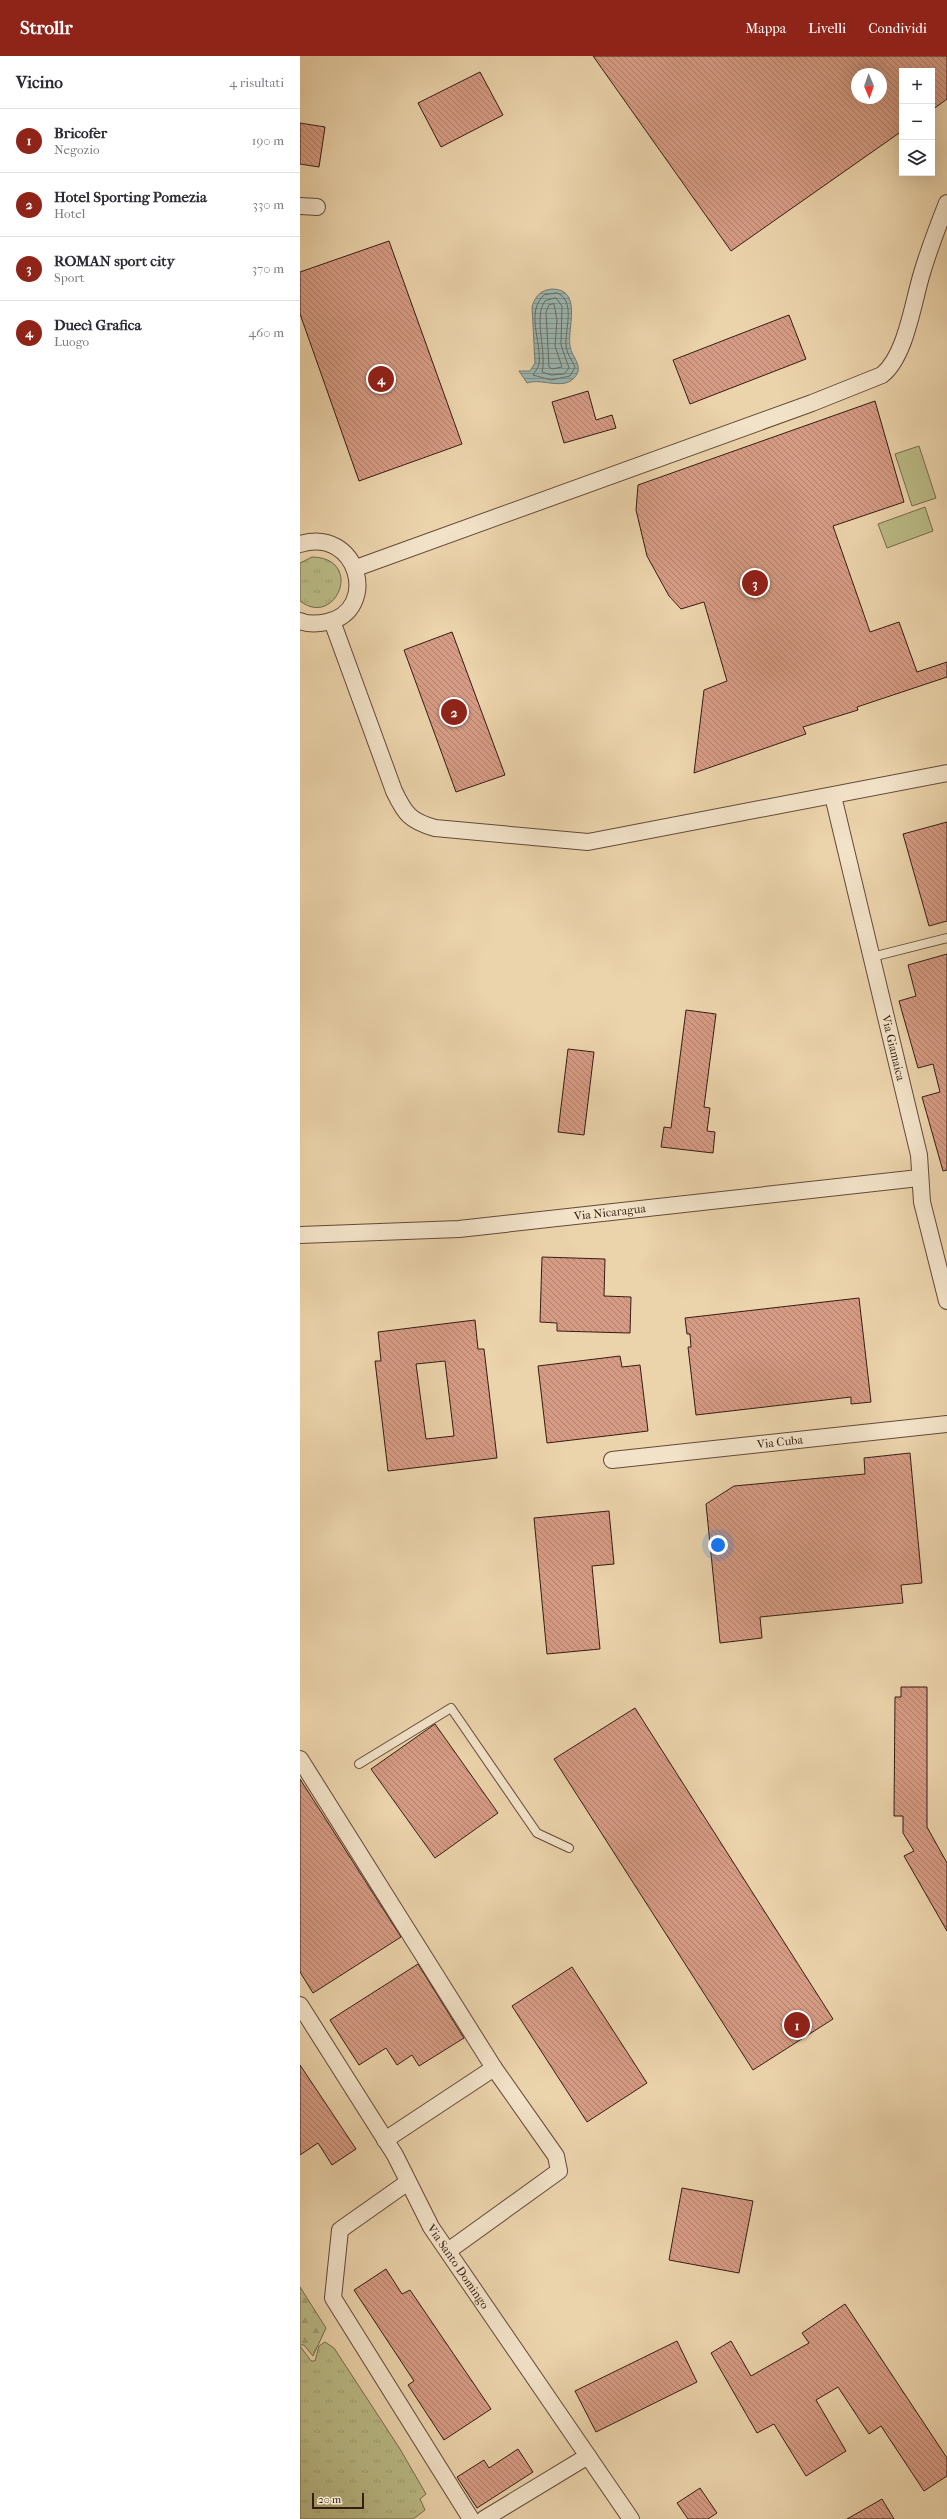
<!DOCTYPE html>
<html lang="it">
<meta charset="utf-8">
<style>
body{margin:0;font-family:"IM FELL French Canon",serif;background:#f2f2f3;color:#2b2b33}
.controls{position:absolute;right:12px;top:12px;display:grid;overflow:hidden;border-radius:0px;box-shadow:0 4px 16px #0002}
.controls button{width:36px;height:36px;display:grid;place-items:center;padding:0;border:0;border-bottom:1px solid #e1e1e2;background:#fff;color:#2b2b33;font:20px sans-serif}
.compass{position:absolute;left:551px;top:12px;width:36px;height:36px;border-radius:50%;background:#fff;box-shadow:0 4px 16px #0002;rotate:178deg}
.scale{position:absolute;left:12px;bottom:10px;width:52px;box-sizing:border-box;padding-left:4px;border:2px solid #361d12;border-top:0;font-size:11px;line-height:14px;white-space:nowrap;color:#361d12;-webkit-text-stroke:3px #f2e2c8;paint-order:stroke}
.you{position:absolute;left:418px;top:1489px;width:14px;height:14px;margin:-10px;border:3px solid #fff;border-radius:50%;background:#1a73e8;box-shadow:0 0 0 6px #1a73e833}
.badge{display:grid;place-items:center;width:26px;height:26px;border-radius:50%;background:#8f2418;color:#fff;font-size:13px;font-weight:700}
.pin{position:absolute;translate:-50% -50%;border:2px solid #fff;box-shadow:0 1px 4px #0006}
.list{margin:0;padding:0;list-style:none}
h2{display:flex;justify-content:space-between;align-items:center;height:52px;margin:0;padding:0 16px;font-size:17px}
h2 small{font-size:13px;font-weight:400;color:#7c7c81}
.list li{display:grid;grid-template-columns:26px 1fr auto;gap:12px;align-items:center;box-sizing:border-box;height:64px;padding:0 16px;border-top:1px solid #e1e1e2}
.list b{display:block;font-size:15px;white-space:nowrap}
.list p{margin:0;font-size:13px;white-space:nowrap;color:#7c7c81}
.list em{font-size:13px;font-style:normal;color:#7c7c81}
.icon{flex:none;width:22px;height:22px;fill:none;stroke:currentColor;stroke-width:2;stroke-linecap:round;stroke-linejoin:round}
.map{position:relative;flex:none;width:647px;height:2463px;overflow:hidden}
header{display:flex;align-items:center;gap:24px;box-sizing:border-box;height:56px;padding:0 20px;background:#8f2418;color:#fff}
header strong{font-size:19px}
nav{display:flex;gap:22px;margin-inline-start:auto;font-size:14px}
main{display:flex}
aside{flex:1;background:#fff}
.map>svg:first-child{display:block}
.grass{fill:url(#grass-tufts);stroke:#786c4c}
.forest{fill:url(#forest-firs);stroke:#786c4c}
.pitch{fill:#babb87;stroke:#786c4c}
.water{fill:url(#water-rules);stroke:#727971}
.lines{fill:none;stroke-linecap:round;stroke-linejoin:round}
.shore{stroke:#686a62;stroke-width:1}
.building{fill:url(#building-back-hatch);stroke:#361d12;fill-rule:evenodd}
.lane-casing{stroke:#634a38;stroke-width:10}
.street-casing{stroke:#634a38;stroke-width:18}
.lane{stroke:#f2e2c8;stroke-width:8}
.street{stroke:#f2e2c8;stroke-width:16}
.labels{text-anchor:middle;stroke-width:3;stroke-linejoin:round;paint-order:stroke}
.street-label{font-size:12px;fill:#361d12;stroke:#f2e2c8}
</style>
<header>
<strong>Strollr</strong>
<nav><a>Mappa</a><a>Livelli</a><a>Condividi</a></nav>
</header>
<main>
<aside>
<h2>Vicino<small>4 risultati</small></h2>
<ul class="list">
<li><span class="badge">1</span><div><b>Bricofer</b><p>Negozio</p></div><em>190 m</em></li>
<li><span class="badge">2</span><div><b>Hotel Sporting Pomezia</b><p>Hotel</p></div><em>330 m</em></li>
<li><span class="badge">3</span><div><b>ROMAN sport city</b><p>Sport</p></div><em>370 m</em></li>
<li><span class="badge">4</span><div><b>Duecì Grafica</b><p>Luogo</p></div><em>460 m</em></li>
</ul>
</aside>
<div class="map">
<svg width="647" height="2463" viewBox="0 0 647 2463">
<defs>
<pattern id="grass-tufts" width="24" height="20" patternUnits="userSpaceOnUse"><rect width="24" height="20" fill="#babb87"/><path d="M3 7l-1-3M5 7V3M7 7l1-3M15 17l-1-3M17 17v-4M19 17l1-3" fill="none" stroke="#a0a074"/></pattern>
<pattern id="forest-firs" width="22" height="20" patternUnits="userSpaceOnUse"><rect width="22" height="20" fill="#babb87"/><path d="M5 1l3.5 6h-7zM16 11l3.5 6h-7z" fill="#a0a074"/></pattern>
<pattern id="water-rules" width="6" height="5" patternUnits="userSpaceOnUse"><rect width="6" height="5" fill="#9ab6b1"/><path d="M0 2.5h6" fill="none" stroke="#7e938f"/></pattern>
<pattern id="building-back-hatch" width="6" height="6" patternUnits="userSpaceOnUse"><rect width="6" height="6" fill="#d69b84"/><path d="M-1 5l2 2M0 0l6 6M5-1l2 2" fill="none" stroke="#ae7e6b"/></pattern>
</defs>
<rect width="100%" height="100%" fill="#ebd3ab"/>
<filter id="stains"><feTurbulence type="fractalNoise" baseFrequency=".005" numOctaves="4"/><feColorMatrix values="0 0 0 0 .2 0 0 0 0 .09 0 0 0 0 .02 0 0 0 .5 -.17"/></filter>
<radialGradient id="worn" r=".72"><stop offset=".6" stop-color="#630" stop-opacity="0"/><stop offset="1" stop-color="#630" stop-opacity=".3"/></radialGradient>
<g class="grass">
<path d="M12,501c53,1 24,72 -12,44v-38z"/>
<polygon points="25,2286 34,2292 100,2393 126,2438 120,2443 125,2454 113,2463 0,2463 0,2290 11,2305 15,2305 19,2290"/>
</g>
<polygon class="forest" points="0,2231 26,2272 13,2300 4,2289 0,2289"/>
<g class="pitch">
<polygon points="619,390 636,442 612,450 595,398"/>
<polygon points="625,451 633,475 587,492 578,468"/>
</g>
<path class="water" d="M252,233c31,0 15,39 18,57 1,9 10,16 8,26 -10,22 -35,5 -51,11l-8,-12h11l5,-8 -3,-56c3,-11 9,-17 20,-18z"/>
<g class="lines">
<g class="shore">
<path d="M257,237c19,7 8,36 9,51 0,9 6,16 9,23l-5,9 -19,4 -18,-5c2,-4 5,-6 6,-11 3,-22 -14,-52 5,-69z"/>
<path d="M256,242l6,8 -1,39 8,23 -5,6 -13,1 -9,-3c5,-20 -9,-56 3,-71z"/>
<polygon points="254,248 257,264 255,290 262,311 252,313 249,311 246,256 249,249"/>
</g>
</g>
<g class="building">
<path d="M293,0h354v43l-15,11v-39h-30v60l-171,120zM557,18h24v24h-24z"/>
<polygon points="180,16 203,59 141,91 118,47"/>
<polygon points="0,67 25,71 19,111 0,108"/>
<polygon points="89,185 162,388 59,425 0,258 0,216"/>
<polygon points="489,259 506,303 390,348 373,304"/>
<polygon points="288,335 296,364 312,359 316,372 264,387 252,346"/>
<polygon points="575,345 604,446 533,470 570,576 599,566 617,616 647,606 647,621 557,651 558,654 503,671 506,678 394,717 404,634 427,625 404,546 381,553 369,540 347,500 336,454 338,429"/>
<polygon points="152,576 205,719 156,736 104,594"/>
<polygon points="647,766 647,865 629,870 603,778"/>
<polygon points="647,898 647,1114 643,1115 622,1041 640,1036 633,1008 618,1012 599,945 616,940 608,909"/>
<polygon points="386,954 416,958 404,1051 410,1052 407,1075 415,1076 413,1097 361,1091 364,1071 371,1072"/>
<polygon points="268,993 294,996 284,1079 258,1076"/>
<polygon points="242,1201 305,1203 304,1240 331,1241 330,1277 257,1275 257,1267 240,1266"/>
<polygon points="559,1242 571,1346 551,1348 551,1341 396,1359 388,1291 391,1291 390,1278 387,1278 385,1262"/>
<path d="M175,1264l3,29h6l13,109 -109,13 -13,-110h6l-3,-29zM145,1305l9,75 -28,3 -10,-75z"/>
<polygon points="320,1300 322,1311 340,1309 348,1375 247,1387 238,1310"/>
<polygon points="610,1397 622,1527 601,1529 603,1547 460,1561 462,1582 420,1587 406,1448 434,1430 565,1418 564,1402"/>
<polygon points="309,1455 314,1508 292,1510 300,1593 247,1598 234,1462"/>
<polygon points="601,1631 627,1631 627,1771 647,1807 647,1875 604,1800 614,1795 603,1777 603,1760 594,1760 595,1641 601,1641"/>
<polygon points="335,1652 533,1963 453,2014 254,1703"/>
<polygon points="135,1668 198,1757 135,1802 71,1713"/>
<polygon points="0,1723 101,1881 13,1937 0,1916"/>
<polygon points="118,1908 164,1982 119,2010 112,1999 97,2009 86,1992 59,2009 30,1964"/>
<polygon points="272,1911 347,2027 287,2066 212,1950"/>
<polygon points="0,2009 56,2093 32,2109 18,2087 0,2099"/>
<polygon points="382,2132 453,2145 439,2217 369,2204"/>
<polygon points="86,2213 102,2238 110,2234 191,2353 144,2384 108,2329 114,2325 54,2234"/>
<polygon points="545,2248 647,2402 647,2420 624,2435 581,2370 569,2378 538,2331 516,2344 546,2395 506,2420 474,2368 457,2377 411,2297 431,2285 451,2320 509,2287 502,2277"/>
<polygon points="377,2285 397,2326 296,2376 275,2335"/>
<polygon points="218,2393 233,2416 177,2452 157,2421 184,2404 189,2412"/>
<polygon points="400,2432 417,2457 408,2463 388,2463 377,2447"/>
<polygon points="582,2443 594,2463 547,2463"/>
</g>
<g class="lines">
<g class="lane-casing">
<g id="lane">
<polyline points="572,901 647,882"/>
<polyline points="59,1708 151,1652 237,1777 269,1792"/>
</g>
</g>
<g class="street-casing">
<g id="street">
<polyline points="0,150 17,151"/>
<path d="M0,488c59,-18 80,67 27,78 -9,2 -18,3 -27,-1"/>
<path d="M56,512l456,-165 70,-28c24,-19 31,-73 40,-102 7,-24 16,-47 25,-70"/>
<path d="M32,565l62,170c11,23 16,30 41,37l153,14 359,-69"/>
<path id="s1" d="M533,740l86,359 3,47 25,99"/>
<path id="s2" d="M0,1179l159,-6 460,-51"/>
<path id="s3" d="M312,1404l335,-36"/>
<polyline points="0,1703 194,2012 256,2100 259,2115 148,2195"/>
<path id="s4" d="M0,1949l95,150 36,72 200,292"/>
<polyline points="85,2084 194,2012"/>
<polyline points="108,2126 40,2174 33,2242 171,2463"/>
<polyline points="184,2463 288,2400"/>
</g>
</g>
<use href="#lane" class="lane"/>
<use href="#street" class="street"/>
</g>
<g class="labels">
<g class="street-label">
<text dy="4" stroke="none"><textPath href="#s1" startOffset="259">Via Giamaica</textPath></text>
<text dy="4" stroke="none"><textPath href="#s2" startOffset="311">Via Nicaragua</textPath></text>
<text dy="4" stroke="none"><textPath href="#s3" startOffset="169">Via Cuba</textPath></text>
<text dy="4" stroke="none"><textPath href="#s4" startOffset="306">Via Santo Domingo</textPath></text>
</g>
</g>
<rect width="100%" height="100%" filter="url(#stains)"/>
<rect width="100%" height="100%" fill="url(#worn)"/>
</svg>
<div class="controls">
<button>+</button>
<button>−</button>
<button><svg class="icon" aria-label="layers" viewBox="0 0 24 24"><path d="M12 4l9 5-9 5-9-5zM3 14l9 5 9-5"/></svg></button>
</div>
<svg class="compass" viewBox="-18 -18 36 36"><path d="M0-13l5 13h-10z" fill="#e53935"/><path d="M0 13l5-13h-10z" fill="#7c7c81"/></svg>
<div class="scale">20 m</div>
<div class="you"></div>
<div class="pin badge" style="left:497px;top:1969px">1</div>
<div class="pin badge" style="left:154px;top:656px">2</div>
<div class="pin badge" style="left:455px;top:527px">3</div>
<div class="pin badge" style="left:81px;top:323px">4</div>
</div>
</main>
